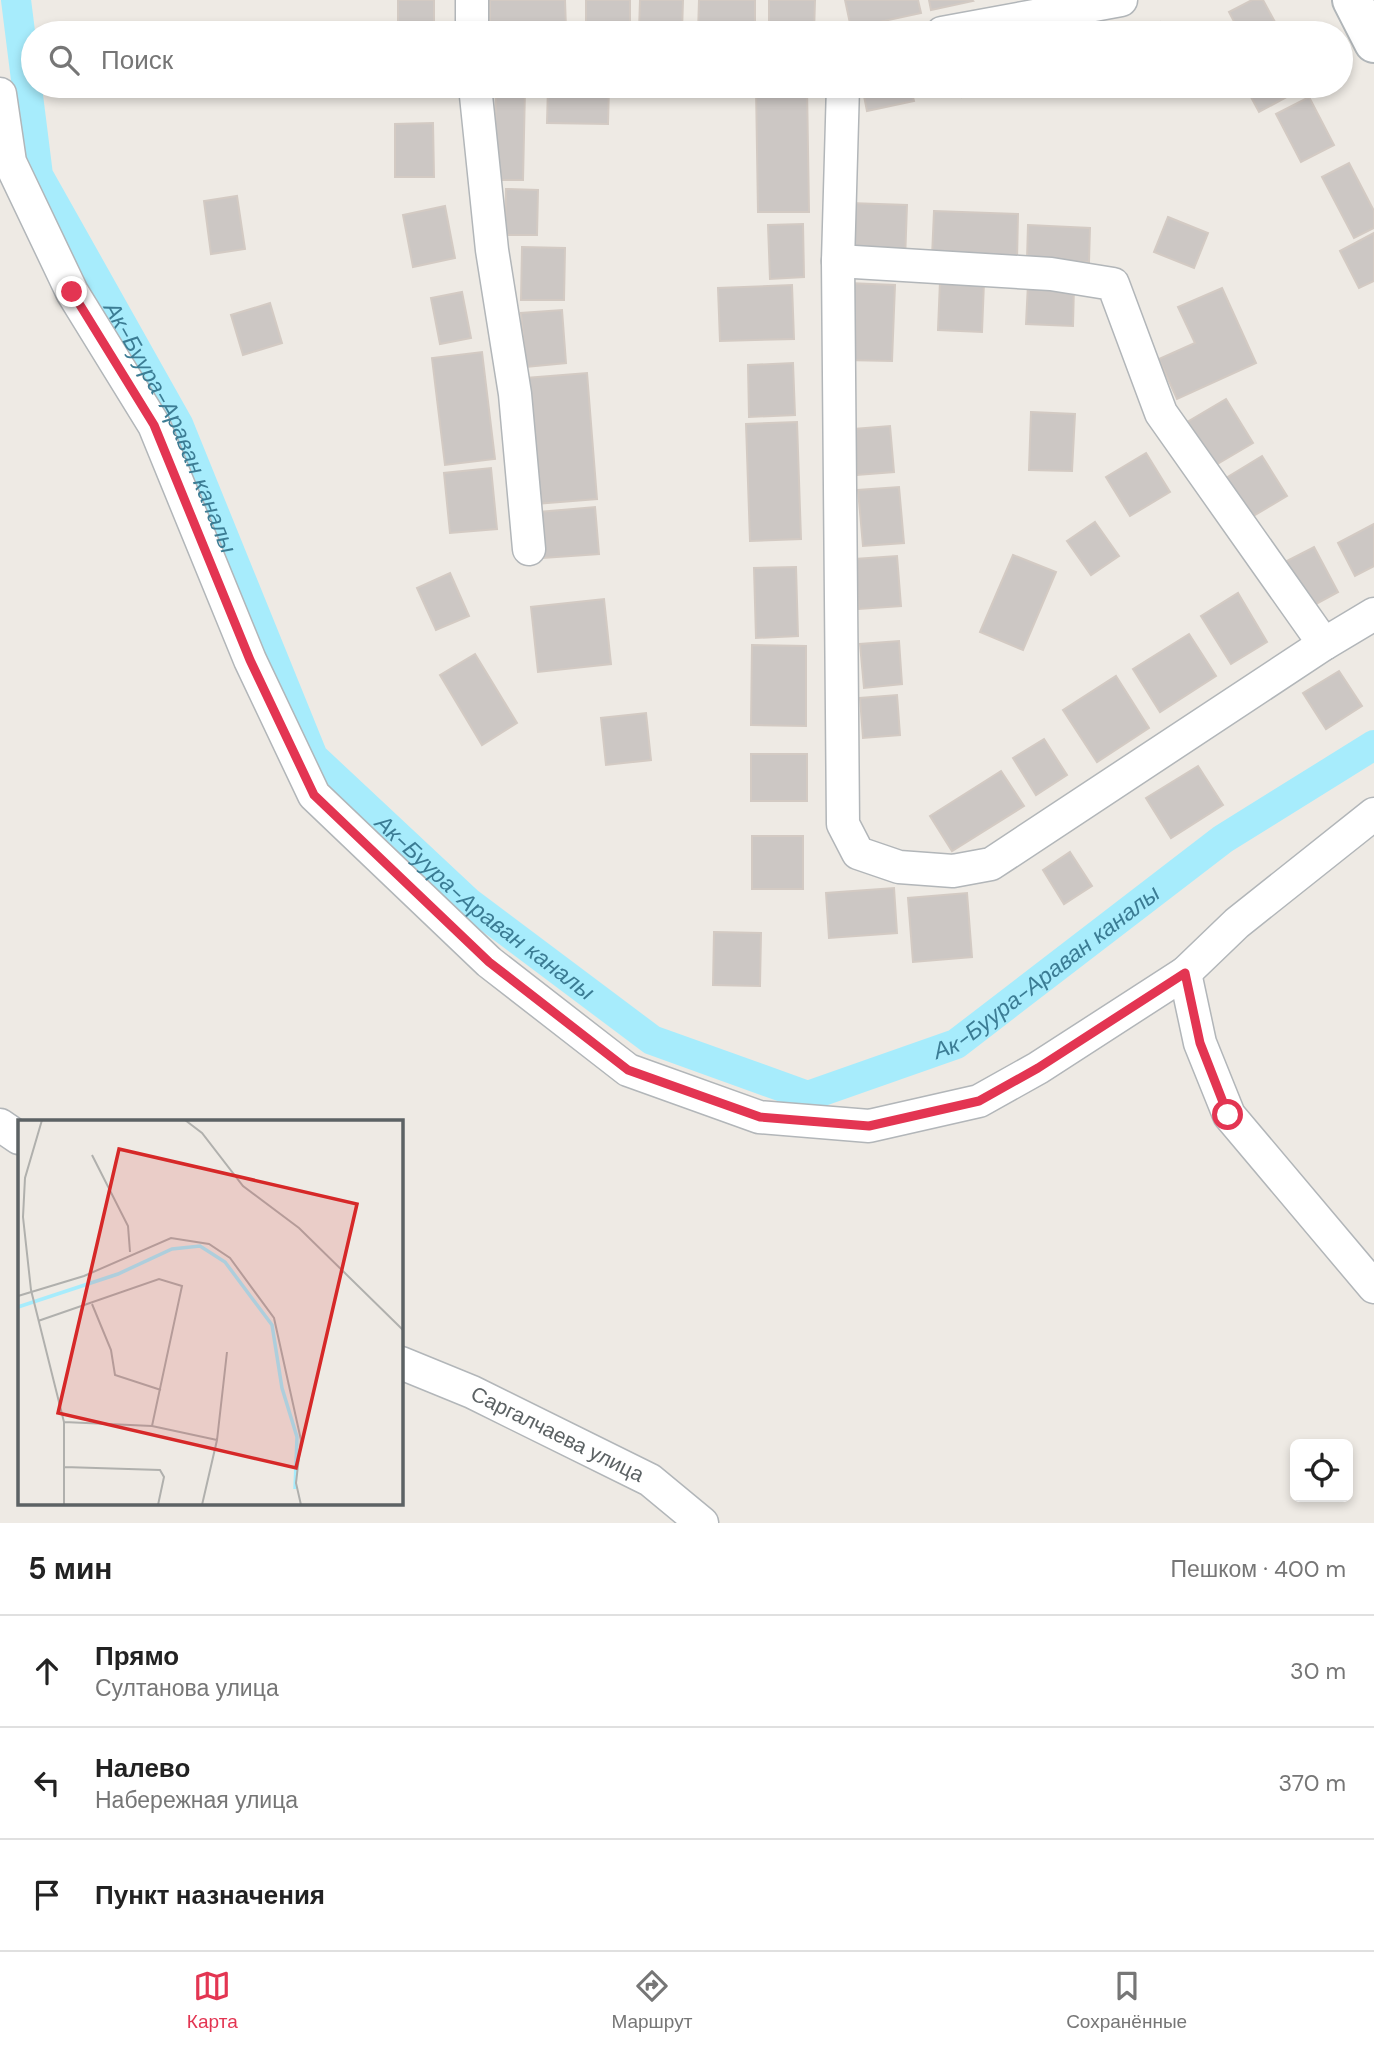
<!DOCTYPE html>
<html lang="ru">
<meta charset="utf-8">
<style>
body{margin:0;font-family:"DM Sans",sans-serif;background:#f2f2f2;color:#222}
.controls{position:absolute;right:21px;bottom:21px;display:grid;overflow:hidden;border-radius:10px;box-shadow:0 4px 10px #0003}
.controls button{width:63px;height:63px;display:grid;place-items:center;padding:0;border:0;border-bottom:2px solid #e0e0e0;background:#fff;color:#222;font:35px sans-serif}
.stop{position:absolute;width:21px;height:21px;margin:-16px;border:5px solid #e33552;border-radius:50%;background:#fff}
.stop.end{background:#e33552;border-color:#fff;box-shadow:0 2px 7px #0008}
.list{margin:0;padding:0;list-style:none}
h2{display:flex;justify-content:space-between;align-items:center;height:91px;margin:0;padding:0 28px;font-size:30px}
h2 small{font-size:23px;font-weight:400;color:#767676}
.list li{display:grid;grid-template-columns:46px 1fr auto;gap:21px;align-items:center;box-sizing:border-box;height:112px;padding:0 28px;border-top:2px solid #e0e0e0}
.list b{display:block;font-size:26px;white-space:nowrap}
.list p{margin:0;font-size:23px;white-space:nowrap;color:#767676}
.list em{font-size:23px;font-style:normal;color:#767676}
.icon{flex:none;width:38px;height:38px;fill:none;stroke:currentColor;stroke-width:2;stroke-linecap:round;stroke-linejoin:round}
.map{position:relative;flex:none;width:1374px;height:1523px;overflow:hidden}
.search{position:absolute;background:#fff;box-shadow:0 4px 10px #0003;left:21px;right:21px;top:21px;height:77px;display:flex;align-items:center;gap:18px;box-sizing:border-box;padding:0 24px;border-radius:38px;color:#767676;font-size:26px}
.sheet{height:427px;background:#fff}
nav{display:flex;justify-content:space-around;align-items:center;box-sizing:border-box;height:98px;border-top:2px solid #e0e0e0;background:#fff;font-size:19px;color:#767676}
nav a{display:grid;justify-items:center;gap:4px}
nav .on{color:#e33552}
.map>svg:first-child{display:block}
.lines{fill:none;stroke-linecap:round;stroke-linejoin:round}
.canal{stroke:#a7ecfc;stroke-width:30}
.building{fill:#ccc7c4;stroke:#d3cac3;stroke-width:2}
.minor-casing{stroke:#b2b6b9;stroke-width:35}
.secondary-casing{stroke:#b1b6b9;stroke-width:42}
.minor{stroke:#fff;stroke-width:32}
.secondary{stroke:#fff;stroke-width:38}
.route{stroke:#e33552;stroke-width:9}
.labels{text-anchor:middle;stroke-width:5;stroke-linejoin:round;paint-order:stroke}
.street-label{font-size:21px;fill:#5c6264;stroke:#fff}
.water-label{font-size:23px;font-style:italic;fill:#3b7c94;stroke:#fff}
.inset-river{fill:none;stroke:#a7ecfc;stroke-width:3.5}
.inset-road{fill:none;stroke:#b0b0ad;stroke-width:2}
.view{fill:#d62828;fill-opacity:0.15;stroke:#d62828;stroke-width:3.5}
.inset-edge{fill:none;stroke:#5c6264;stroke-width:3.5}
</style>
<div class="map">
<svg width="1374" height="1523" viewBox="0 0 1374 1523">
<rect width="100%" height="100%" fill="#eeeae4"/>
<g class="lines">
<path class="canal" id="s1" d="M16,0l22,175 140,249 135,333 155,145 184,138 156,56 148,-52 267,-205 151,-94"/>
</g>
<g class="building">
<rect x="398" y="0" width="36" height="25"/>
<polygon points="490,0 565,0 566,29 490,31"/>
<rect x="586" y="0" width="44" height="30"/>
<polygon points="640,0 683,0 682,32 639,31"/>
<polygon points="699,0 755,0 755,33 698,33"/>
<polygon points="769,0 815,0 814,33 769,33"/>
<polygon points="845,0 918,0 921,13 851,28"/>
<polygon points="929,0 972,0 973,1 931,10"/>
<polygon points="1252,0 1263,0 1281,33 1240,33 1229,12"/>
<polygon points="1160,22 1163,33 1108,33"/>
<polygon points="548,86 609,86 608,124 547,123"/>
<polygon points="807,86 809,212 758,212 756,87"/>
<polygon points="862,86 910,86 914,101 867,111"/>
<polygon points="960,86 1015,86 1015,87 962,97"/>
<polygon points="1245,86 1302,86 1303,88 1259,112"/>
<polygon points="496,88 525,89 523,180 494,180"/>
<polygon points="1309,97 1334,145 1301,162 1276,114"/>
<polygon points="433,123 434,177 395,177 395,124"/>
<polygon points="1349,163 1374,211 1374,228 1354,238 1322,177"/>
<polygon points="506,189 538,190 537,235 505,235"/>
<polygon points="237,196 245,249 211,254 204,201"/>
<polygon points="849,203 907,205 905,261 847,259"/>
<polygon points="445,206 455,258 413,267 403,215"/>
<polygon points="934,211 1018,214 1017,260 932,257"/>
<polygon points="1168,217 1208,233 1194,268 1154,252"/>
<polygon points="803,224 804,277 770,279 768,225"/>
<polygon points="1028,225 1090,228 1089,262 1027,260"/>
<polygon points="1374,233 1374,281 1359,288 1340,251"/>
<polygon points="522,247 565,248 564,300 521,300"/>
<polygon points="940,281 984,282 982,332 938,330"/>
<polygon points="848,283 895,285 892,361 845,360"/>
<polygon points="1028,284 1074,285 1073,326 1026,324"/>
<polygon points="792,285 794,339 720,341 718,288"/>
<polygon points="1222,288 1256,363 1177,399 1159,359 1195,343 1178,307"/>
<polygon points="462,292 471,338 440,344 431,298"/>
<polygon points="270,303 282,343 243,355 231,315"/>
<polygon points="562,310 566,363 526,367 521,313"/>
<polygon points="482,352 495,459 445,465 432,358"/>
<polygon points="793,363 795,415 749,417 748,365"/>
<polygon points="587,373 597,499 536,504 526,378"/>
<polygon points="1226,399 1253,443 1209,469 1182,425"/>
<polygon points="1031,412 1075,414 1072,471 1029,470"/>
<polygon points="797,422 801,539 750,541 746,424"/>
<polygon points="890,426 894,472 857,475 854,429"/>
<polygon points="1146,453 1170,492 1130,516 1106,477"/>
<polygon points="1262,456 1287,496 1245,521 1221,481"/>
<polygon points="491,468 497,529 450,533 444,473"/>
<polygon points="899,487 904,543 863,546 858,490"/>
<polygon points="595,507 599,554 543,558 539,512"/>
<polygon points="1095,522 1119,556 1091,575 1067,541"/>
<polygon points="1374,524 1374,566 1355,576 1338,543"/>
<polygon points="1314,547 1338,592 1296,615 1271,569"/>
<polygon points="1013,555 1056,572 1023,650 980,632"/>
<polygon points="897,556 901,606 859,609 855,559"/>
<polygon points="796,567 798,636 756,638 754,568"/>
<polygon points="450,573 469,616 436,630 417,588"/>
<polygon points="1238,593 1267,642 1231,664 1201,616"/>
<polygon points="604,599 611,664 538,672 531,607"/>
<polygon points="1189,634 1216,676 1160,712 1133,669"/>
<polygon points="899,641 902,684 864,688 860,644"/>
<polygon points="752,645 806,646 806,726 751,725"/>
<polygon points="475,654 517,723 482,745 440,675"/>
<polygon points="1339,671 1362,706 1326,729 1303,693"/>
<polygon points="1116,676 1149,728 1097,762 1063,710"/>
<polygon points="897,695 900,735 863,738 860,698"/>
<polygon points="646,713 651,760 606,765 601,718"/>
<polygon points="1044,739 1067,775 1036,795 1013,758"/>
<rect x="751" y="754" width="56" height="47"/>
<polygon points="1198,766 1223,805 1171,838 1146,798"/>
<polygon points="1001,771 1024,806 952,851 930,816"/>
<rect x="752" y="836" width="51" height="53"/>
<polygon points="1070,852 1092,886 1064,904 1043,870"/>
<polygon points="894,888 897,933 829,938 826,893"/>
<polygon points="967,893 972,957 913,962 908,898"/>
<polygon points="714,932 761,933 760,986 713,985"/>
</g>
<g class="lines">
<g class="minor-casing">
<g id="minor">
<polyline points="472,33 472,0"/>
<polyline points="942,33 1121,0"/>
<polyline points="475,86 492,250 515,394 529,549"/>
<polyline points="843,86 838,261 843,824 858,853 899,867 953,871 991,864 1324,644 1374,614"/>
<polyline points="0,94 10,162 72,292 154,425 250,660 314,795 489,962 628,1070 759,1117 869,1126 979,1101 1038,1068 1185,973 1237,923 1374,814"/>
<polyline points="838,261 1051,274 1113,284 1161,413 1324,644"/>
<polyline points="1185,973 1200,1043 1229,1115 1374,1287"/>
<polyline points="0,1125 19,1138"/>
<path id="s2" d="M401,1363l71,29 178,88 52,43"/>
</g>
</g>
<g class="secondary-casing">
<polyline id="secondary" points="1352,0 1374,43"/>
</g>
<use href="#minor" class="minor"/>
<use href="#secondary" class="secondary"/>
</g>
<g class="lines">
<polyline class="route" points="72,292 154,425 250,660 314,795 489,962 628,1070 760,1117 869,1126 979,1101 1038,1068 1185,973 1200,1043 1228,1115"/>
</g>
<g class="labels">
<g class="street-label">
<text dy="7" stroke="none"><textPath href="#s2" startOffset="172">Саргалчаева улица</textPath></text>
</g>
<g class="water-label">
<text dy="8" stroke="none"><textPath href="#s1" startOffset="462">Ак-Буура-Араван каналы</textPath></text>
<text dy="8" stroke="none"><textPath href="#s1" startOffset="1050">Ак-Буура-Араван каналы</textPath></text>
<text dy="8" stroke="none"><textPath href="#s1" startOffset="1701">Ак-Буура-Араван каналы</textPath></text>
</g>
</g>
<g transform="translate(18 1120)">
<rect width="385" height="385" fill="#eeeae4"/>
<path class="inset-river" d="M0,187l100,-33 54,-25 28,-3 25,16 47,63 10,63 15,49 -2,52"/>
<path class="inset-road" d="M24,0l-17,58 -2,39 8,73 33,132v83M167,0l17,13 41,53 56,42 104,102M74,35l36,71 2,26M0,176l66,-20 87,-38 38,6 21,14 44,60 27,122 -5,43 5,22M74,184l19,46 4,25 46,15M20,201l121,-42 23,7 -30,140M46,302l88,4 65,14M46,347l96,3 4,7 -6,28M184,385l15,-65 10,-88"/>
<path class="view" d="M101,29l238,55 -61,264 -238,-55z"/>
<rect width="385" height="385" class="inset-edge"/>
</g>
</svg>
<div class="controls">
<button><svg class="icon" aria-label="locate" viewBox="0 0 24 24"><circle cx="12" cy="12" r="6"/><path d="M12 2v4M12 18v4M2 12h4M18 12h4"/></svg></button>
</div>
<div class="stop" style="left:1228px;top:1115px"></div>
<div class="stop end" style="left:72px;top:292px"></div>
<div class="search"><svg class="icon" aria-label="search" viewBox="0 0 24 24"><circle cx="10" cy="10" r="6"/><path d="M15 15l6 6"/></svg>Поиск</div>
</div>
<section class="sheet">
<h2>5 мин<small>Пешком · 400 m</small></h2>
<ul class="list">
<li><svg class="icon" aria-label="ahead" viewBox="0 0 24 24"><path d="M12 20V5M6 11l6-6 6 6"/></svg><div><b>Прямо</b><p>Султанова улица</p></div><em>30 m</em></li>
<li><svg class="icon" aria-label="left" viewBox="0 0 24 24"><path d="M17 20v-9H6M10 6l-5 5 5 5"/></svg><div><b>Налево</b><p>Набережная улица</p></div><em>370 m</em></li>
<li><svg class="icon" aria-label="arrive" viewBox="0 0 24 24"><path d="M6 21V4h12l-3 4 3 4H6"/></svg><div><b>Пункт назначения</b></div></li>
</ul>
</section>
<nav>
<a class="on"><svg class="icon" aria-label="map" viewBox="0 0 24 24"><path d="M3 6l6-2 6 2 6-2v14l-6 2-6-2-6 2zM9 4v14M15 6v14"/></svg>Карта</a>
<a><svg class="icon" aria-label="directions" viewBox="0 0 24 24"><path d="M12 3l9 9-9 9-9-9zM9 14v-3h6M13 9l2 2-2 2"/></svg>Маршрут</a>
<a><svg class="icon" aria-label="saved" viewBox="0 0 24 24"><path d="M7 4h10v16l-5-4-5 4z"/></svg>Сохранённые</a>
</nav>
